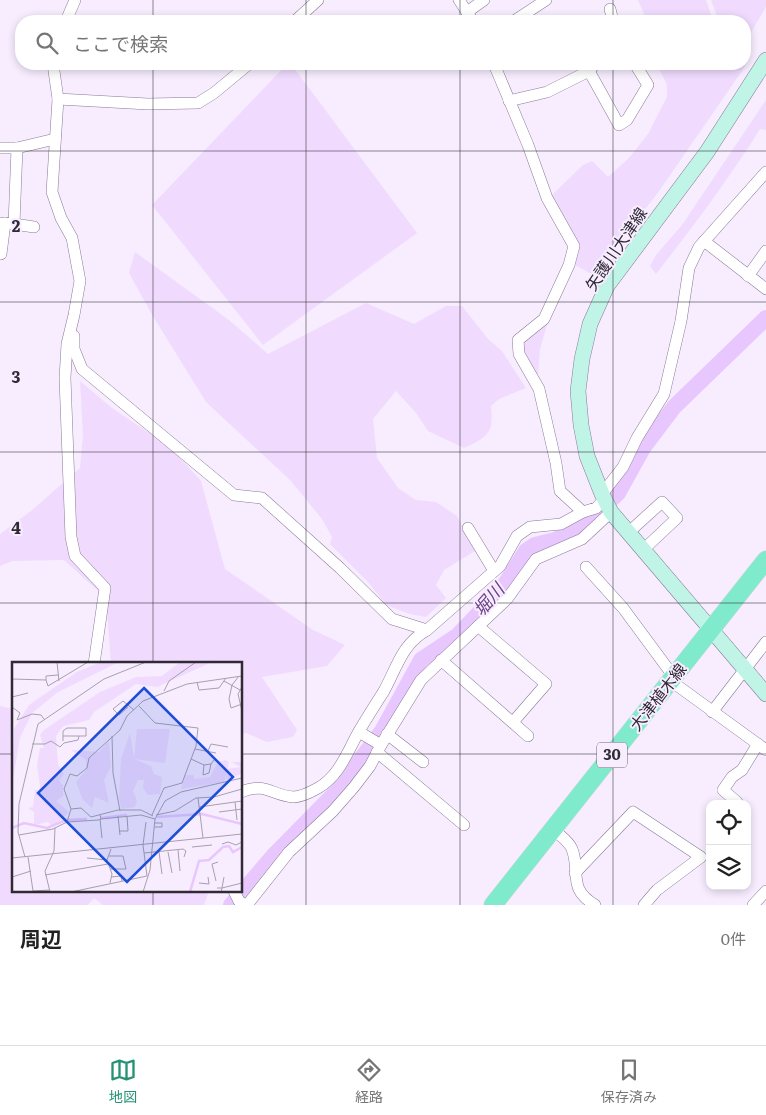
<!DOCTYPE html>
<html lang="ja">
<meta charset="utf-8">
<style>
body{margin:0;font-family:Literata,"Noto Sans JP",serif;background:#f2f2f2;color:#222}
.controls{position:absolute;right:15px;bottom:15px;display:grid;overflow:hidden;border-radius:10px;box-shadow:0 2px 8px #0003}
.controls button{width:45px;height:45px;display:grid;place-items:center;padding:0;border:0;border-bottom:1px solid #e0e0e0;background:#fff;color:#222;font:25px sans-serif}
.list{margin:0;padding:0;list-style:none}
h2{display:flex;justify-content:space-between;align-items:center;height:65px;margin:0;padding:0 20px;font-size:21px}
h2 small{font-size:16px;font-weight:400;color:#767676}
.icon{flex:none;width:28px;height:28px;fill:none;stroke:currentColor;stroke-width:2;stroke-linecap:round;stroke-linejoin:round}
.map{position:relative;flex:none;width:766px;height:905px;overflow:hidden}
.search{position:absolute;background:#fff;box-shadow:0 2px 8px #0003;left:15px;right:15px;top:15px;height:55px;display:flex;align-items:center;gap:12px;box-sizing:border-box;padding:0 18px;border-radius:20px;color:#767676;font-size:19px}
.sheet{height:140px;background:#fff}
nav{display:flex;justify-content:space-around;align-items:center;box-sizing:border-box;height:70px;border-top:1px solid #e0e0e0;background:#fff;font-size:14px;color:#767676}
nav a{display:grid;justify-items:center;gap:2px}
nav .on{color:#249273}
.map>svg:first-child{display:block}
.green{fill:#f0dbfe}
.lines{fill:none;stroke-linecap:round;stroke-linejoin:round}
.river{stroke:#e8c7ff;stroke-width:16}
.minor-casing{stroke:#897a94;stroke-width:12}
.secondary-casing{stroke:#897a94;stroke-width:16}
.primary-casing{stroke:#dad9db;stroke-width:19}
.minor{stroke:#fff;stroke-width:11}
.secondary{stroke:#bff4e6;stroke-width:15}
.primary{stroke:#80eacd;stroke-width:18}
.grid{fill:none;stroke:#302a35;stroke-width:1;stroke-opacity:0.55}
.labels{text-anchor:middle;stroke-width:4;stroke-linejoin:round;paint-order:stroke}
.shield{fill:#f7edff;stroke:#6c6472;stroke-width:1}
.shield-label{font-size:15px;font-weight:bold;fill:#302a35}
.street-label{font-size:16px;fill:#302a35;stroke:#f7edff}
.water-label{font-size:18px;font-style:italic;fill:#6b4284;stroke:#f7edff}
.inset-river{fill:none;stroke:#e8c7ff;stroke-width:2.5}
.inset-road{fill:none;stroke:#a79fae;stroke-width:1}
.view{fill:#1d4ed8;fill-opacity:0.15;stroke:#1d4ed8;stroke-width:2.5}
.inset-edge{fill:none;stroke:#302a35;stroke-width:2.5}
.grid-label{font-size:16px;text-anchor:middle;font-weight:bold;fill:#302a35;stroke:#f7edff;stroke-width:4;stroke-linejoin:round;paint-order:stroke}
</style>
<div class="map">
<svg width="766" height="905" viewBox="0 0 766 905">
<rect width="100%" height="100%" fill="#f7edff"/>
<g class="green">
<polygon points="638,0 706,0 713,21 647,21"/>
<polygon points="711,0 766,0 766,7 747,39 745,38 745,21 719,21"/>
<polygon points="745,52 750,56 744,68 657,194 593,275 575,265 579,252 577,241 551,196 583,165 592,161 608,177 629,158 648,134 667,97 667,85 657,64 745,64"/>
<polygon points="287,64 291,64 417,233 263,345 152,205"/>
<path d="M766,100v30l-6,-1c-31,50 -68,99 -104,145l-6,-8 6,-11 26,-30z"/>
<path d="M135,252l94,68 39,34 98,-51 48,21 32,-18h16l26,33 14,12 24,37 -27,11 -8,7c3,27 -3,31 -27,42l-36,-17 -12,-18 -20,-22 -23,28 4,39 21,30 18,12 20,2 21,14 18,35 -31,19 -8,15 10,13 -20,19 -16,-3 -24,-9 -18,-23 -38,-38 2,-7 -10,-18 -32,-39 -84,-78 -55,-89 -22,-40z"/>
<polygon points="544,323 547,325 540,349 538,375 536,375 523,355 523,343"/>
<polygon points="80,381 112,408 169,446 201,481 225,569 313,630 345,645 327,666 262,677 297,730 293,737 267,742 246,733 241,734 241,664 111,664 106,598 64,560 12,561 0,566 0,534 31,511 80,468 83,435"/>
<polygon points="0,706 14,709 14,891 209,891 204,905 103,905 94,898 88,905 0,905"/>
</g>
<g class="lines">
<polyline class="river" points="231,905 275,854 337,791 382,731 421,660 457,636 502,589 526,551 535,545 555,540 582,528 618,493 643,448 674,407 766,318"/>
<g class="minor-casing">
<g id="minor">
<polyline points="459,0 473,21"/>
<polyline points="610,9 613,21"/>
<polyline points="467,12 484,0"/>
<polyline points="66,21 75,0"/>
<polyline points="295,21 318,0"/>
<polyline points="514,21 546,0"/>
<polyline points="53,64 58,99 52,192 61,218 72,238 80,281 74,315 67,344 65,378 71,537 75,556 105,588 94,664"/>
<polyline points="494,64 528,145 547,198 574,246 569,265 544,319 518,340 519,354 539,389 556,463 560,491 583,512"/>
<polyline points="589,71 619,125 627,120 648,85 635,64"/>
<polyline points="58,99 148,104 198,103 214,93 249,64"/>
<polyline points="509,101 547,92 589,71 595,64"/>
<polyline points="0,148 17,148 55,139"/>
<polyline points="0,223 14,224 17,148"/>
<polyline points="14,224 34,227"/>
<polyline points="704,241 766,289"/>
<polyline points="1,254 5,223"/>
<polyline points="748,276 766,251"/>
<polyline points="74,336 74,349 82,369 234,495 262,498 340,568 392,619 427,630"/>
<polyline points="602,494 623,467 637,438 664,394 681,321 689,268 699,247 766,172"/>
<polyline points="468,528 494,571"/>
<polyline points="629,532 662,502 677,518 643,550"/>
<polyline points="586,567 623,608 674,677"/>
<polyline points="478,626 546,684 513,722"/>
<polyline points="441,660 528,736"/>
<polyline points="671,681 766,750"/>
<polyline points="712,712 766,642"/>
<polyline points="387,734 423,762"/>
<polyline points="381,745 421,680 507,599 536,559 582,539 611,512"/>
<polyline points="377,752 464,825"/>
<path d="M241,792c26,-10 29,3 52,5 8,0 18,-5 25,-9 21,-12 29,-35 40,-55 8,-14 17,-28 26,-42 13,-24 18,-47 43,-61l73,-64 17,-30 13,-9 31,-3 22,-12 13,-4 9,-9"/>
<polyline points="737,802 723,790 732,777 742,770 758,744"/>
<path d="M553,829c6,6 16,12 19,20 9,24 -5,39 23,56"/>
<polyline points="575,873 633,812 701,857 657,890 644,905"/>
<polyline points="234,891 239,901 245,905"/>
<polyline points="247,905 289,852 333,811 354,787 370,766 381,745 359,732"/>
<polyline points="753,905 766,891"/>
</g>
</g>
<g class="secondary-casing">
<polyline id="secondary" points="766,60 707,152 607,286 590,324 582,359 578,391 581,425 587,456 602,494 611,512 766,694"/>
</g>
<g class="primary-casing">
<polyline id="primary" points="493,905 766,560"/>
</g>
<use href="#minor" class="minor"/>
<use href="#secondary" class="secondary"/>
<use href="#primary" class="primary"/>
</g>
<path class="grid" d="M153,0v21M306,0v21M460,0v21M613,0v21M153,64v600M306,64v841M460,64v841M613,64v841M0,151h766M0,302h766M0,452h766M0,603h766M0,754h14M241,754h525M153,891v14"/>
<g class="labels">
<rect class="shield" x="597" y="742.5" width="30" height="25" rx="4"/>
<g class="shield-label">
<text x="612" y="760">30</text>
</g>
<g class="street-label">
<text transform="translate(616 249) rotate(-56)" y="6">矢護川大津線</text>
<text transform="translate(658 697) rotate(-52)" y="6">大津植木線</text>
</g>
<g class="water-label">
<text transform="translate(489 600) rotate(-49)" y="6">堀川</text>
</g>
</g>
<g transform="translate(12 662)">
<rect width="230" height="230" fill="#f7edff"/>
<path d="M89,0h18l-61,30 -26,21 -12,25 -8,47 2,-56 15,-24 48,-33zM168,0h32l-55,25 -21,-3 -42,28 -5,8 -26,6 -7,10 2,29 6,9 -5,7 4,4v11l-7,5 13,11 -13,12 -4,2 -4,-4 -14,3v-13l-6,-4 5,-1 2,-17h4l1,-3 -3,-22 3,-17h4l-4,-13 4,-5 56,-38 36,-15 26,-1zM125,67h33l-5,34 -31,-4 17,7 3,8 8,3 -1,10 -1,7 -12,1 -5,-7 1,-8h-6l-5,11 4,10 -2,6 -14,2 -2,-11 2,-39 9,-26 4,25zM97,79l2,26 -7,13 5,23 -14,-6 -3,11 -9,-8 -7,-18 10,-12v-10l-15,-10 28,2zM214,98l3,2 -5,20 -43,7 4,-14h9v4l16,-2 8,-15zM219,100h11v12l-16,5 1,-10 14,-2z" fill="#f0dbfe"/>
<path class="inset-river" d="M145,155l45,-3 40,10M89,156l26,-3M0,166l12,-5 23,5 19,-8 21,-1M178,230l9,-31 10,-1 14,-13 6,-1 4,6 9,-5"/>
<path class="inset-road" d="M45,0l2,19M227,14l-7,9 -3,14 2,9 11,-4M0,17l34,1M34,18l2,6 40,-24M34,18v-4l12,-1M212,19l16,9M185,20l2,8 20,-2 7,-10M230,25l-4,7 4,17M152,29l5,-10 27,-19M0,35l16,-4M127,44l16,17 43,5 -2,18 -14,37 -18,5 -12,27M0,45l8,6 -3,7 15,-6 9,1 3,4M116,45l-9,8 -6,-6 10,-8 11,9M51,74h16M100,74l1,37 7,38M20,82h13l6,-3 9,6 4,-4 14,-3 1,-4h7v-8h-19l-4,3v10M183,87l21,4M196,89l3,-7 17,3M179,97l13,6 7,-1 3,-4M192,103l-1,10 6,-2 2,-9M186,136l5,40M223,140l2,18M187,145l43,-6M59,147l10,-1 10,9 27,-7h23l12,6M207,150l23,-3M144,153l19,-4 21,-13 18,-1 28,-8M106,154l2,19M88,157l2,19M89,157l40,-4 14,4M55,160l4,-13 -7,-20 6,-15 7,2 10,-8 2,-10 31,-28 7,-14 16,-15 44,-17 55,-8M143,165h7v-4h-7M107,169h9l-1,-15M7,173l34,-6 14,-7 31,-2 3,-1 -1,-4M210,182l6,-2 8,3 6,-3M131,183l3,-23M180,185l20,-2M166,188l2,21M147,190l3,22M156,190l4,21M132,191l39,-4 3,2 -2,6M97,194h14l3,13h-16M13,195l-7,-25 1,-28 19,-80 66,-45 42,-17M16,195l5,34 17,-1M0,196l230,-24M75,196l20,2M33,213l63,-11M0,215l19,-6M99,215l10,-1 1,5M204,219l-4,-17 6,-2M98,221l2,-9 -5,-14 4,-11M187,221l10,1 -1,-7M205,226h5l2,-11M38,230l-5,-21 9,-20 1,-23M59,230l76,-16 -4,-31M131,230l7,-22 5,-51 10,-18 16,-9 61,-14M209,230l1,-4 20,-5"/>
<path class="view" d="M132,26l89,89 -106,105 -89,-89z"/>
<rect width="230" height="230" class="inset-edge"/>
</g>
<g class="grid-label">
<text x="16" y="232">2</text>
<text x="16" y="383">3</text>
<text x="16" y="534">4</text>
</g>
</svg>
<div class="controls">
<button><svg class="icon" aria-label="locate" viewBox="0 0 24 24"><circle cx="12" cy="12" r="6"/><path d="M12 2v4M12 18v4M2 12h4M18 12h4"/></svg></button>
<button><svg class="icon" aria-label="layers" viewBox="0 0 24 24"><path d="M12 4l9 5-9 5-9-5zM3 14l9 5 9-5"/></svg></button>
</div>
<div class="search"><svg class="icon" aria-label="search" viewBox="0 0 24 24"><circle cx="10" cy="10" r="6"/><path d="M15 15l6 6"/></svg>ここで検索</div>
</div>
<section class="sheet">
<h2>周辺<small>0件</small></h2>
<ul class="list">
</ul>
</section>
<nav>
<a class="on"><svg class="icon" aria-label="map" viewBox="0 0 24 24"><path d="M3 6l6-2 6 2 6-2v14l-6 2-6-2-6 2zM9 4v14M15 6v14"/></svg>地図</a>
<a><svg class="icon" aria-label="directions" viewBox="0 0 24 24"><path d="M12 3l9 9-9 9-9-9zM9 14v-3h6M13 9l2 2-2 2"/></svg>経路</a>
<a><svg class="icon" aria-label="saved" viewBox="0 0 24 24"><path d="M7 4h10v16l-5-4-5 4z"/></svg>保存済み</a>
</nav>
